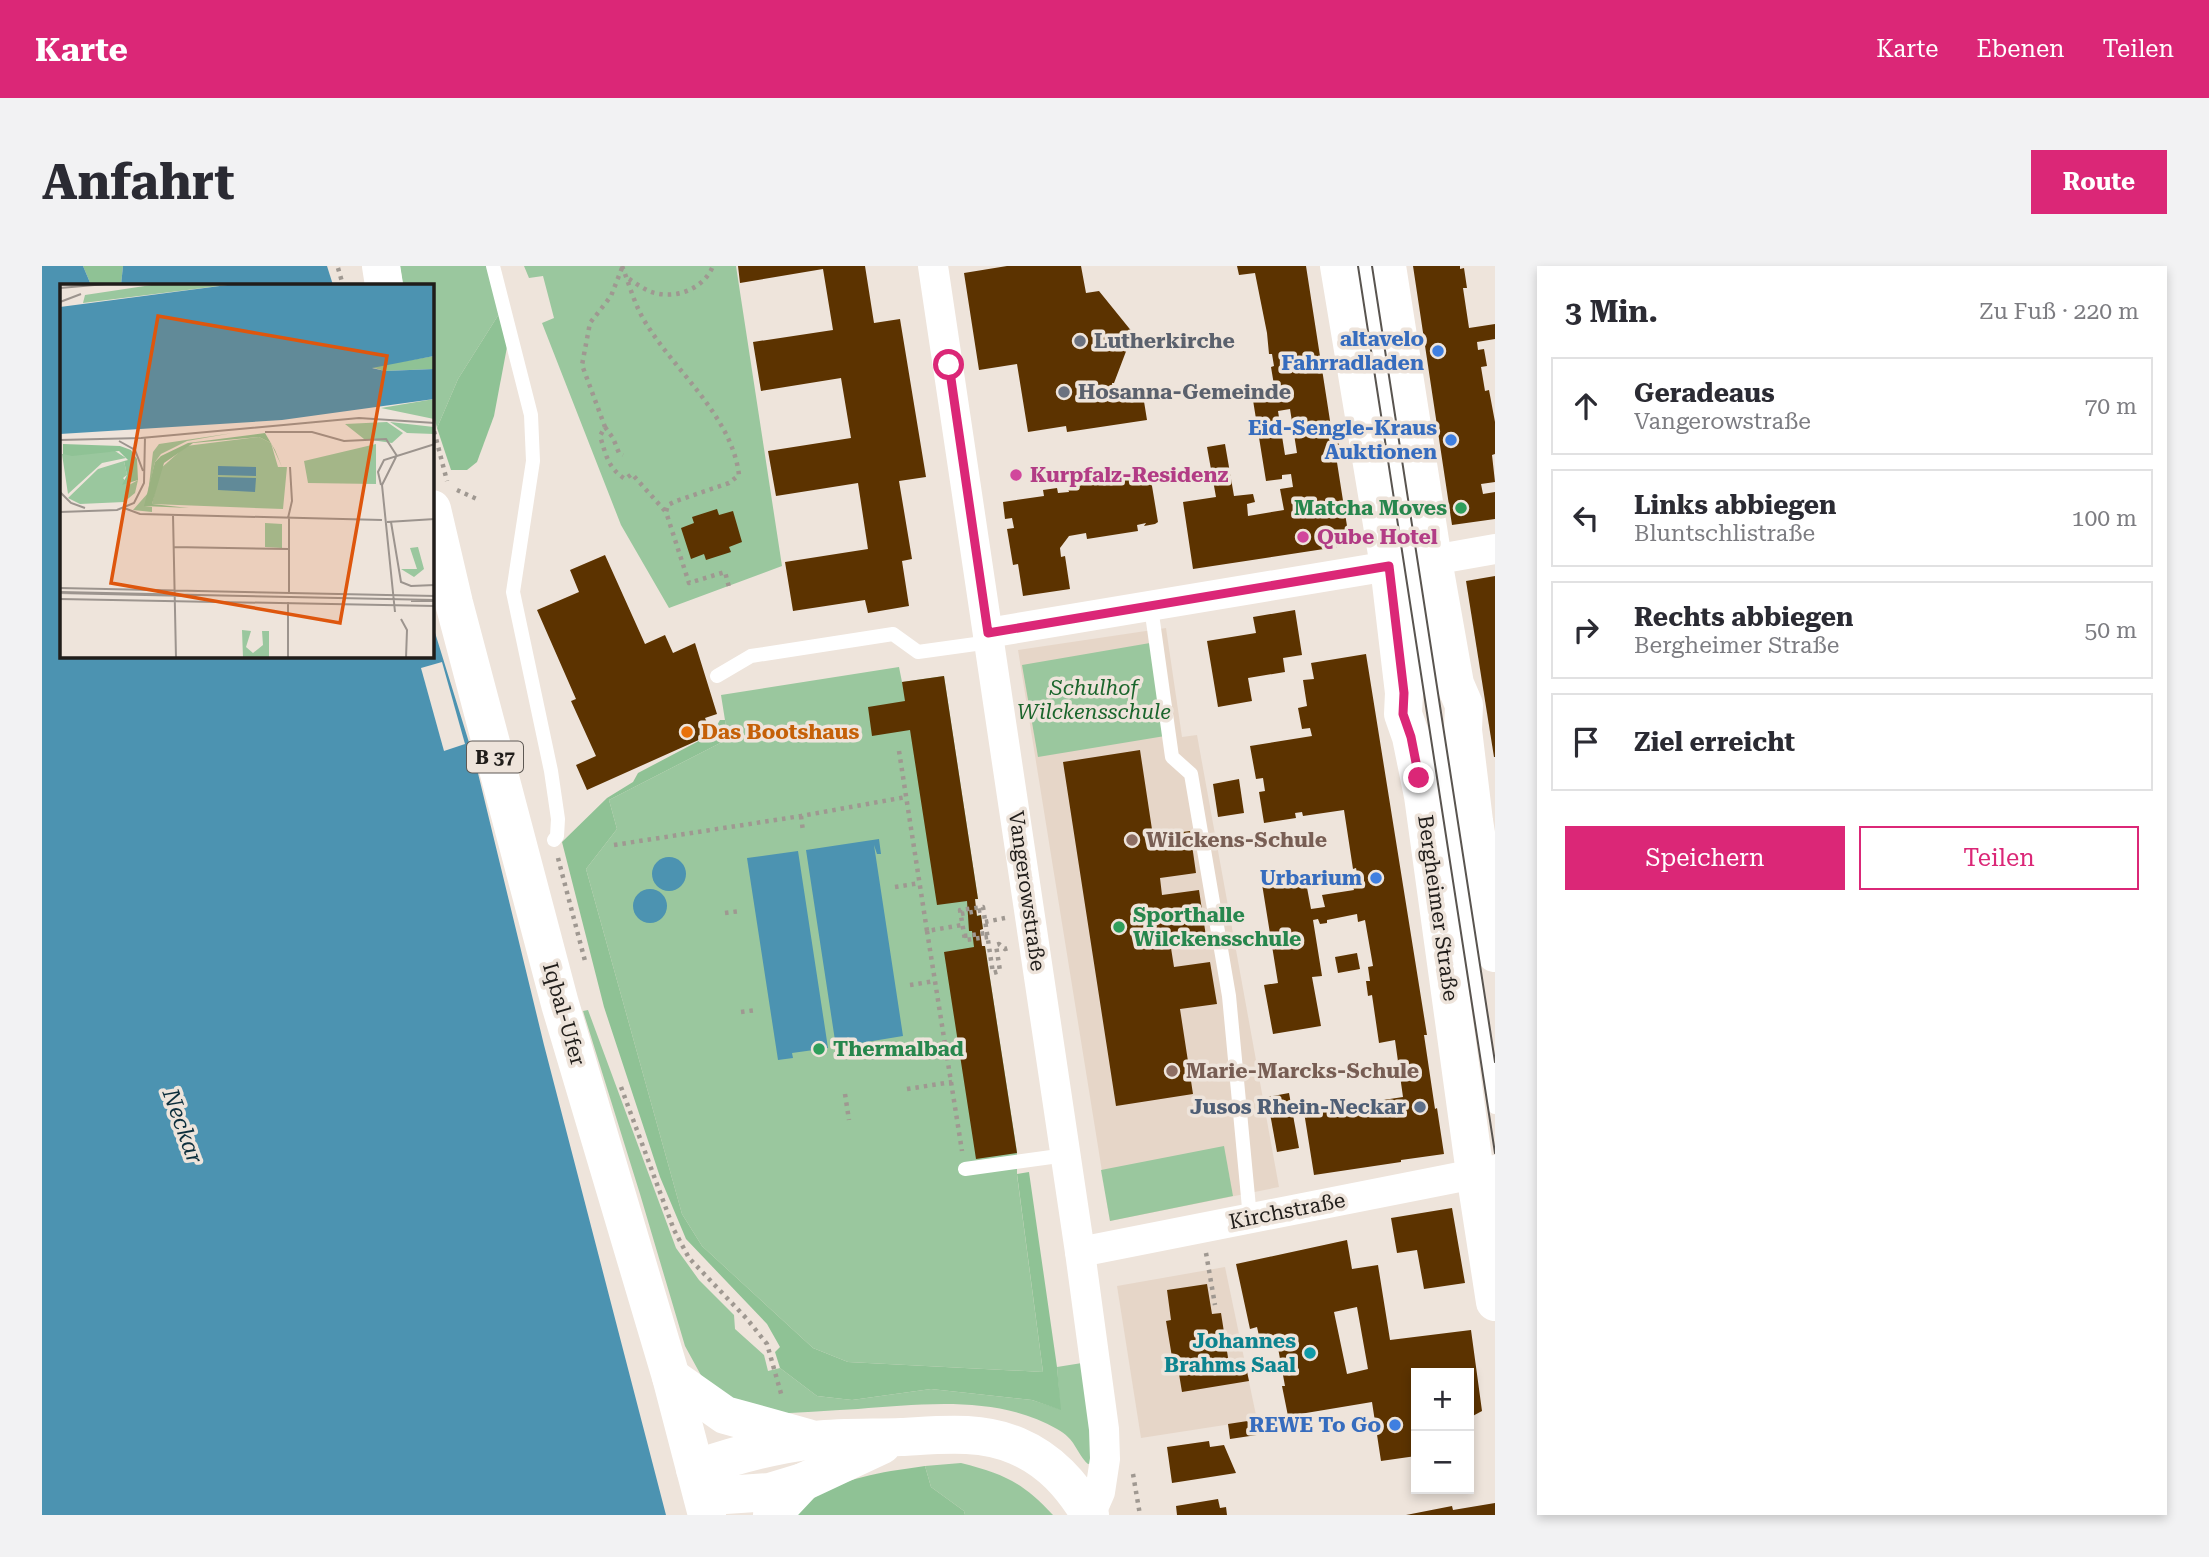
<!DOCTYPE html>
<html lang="de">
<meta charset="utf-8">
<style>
body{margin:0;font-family:"Roboto Serif",serif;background:#f2f2f3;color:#2b2b33}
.controls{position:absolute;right:21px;bottom:21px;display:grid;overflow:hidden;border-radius:0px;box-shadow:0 4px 10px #0003}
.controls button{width:63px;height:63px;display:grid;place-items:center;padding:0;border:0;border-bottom:2px solid #e1e1e2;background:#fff;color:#2b2b33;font:35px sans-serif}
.stop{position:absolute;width:21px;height:21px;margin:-16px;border:5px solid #db2777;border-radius:50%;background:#fff}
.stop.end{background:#db2777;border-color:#fff;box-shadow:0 2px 7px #0008}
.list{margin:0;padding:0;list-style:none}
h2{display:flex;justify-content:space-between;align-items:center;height:91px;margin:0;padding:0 28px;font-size:30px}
h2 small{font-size:23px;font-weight:400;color:#7c7c81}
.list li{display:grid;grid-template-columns:46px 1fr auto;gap:21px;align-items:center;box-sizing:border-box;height:98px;margin:0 14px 14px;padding:0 14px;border:2px solid #e1e1e2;border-radius:0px}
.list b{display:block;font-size:26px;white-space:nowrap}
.list p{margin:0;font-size:23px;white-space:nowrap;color:#7c7c81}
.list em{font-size:23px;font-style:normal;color:#7c7c81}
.actions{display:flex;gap:14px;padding:21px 28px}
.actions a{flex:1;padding:16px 0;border:2px solid #db2777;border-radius:0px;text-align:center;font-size:24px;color:#db2777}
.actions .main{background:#db2777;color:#fff}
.icon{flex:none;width:38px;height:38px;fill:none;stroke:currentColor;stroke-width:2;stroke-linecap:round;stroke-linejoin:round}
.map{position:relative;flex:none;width:1453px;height:1249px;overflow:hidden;border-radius:0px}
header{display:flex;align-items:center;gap:42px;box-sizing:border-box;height:98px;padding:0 35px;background:#db2777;color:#fff}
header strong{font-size:33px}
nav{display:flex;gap:38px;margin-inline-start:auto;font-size:24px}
.intro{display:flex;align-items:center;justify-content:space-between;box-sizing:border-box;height:168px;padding:0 42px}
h1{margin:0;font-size:49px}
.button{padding:18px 32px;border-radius:0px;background:#db2777;color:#fff;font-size:24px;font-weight:700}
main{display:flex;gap:42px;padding:0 42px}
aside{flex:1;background:#fff;border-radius:0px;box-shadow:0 4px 10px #0003}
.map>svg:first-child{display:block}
.built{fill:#e6d6c8}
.green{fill:#9ac79e}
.forest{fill:#8fc295}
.water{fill:#4c93b1}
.pier{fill:#eee4db}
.building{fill:#5c3300;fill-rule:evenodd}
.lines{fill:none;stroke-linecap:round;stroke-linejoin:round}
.path{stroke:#9f9891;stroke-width:4.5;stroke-dasharray:3.5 5;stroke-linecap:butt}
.lane{stroke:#fff;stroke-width:14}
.street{stroke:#fff;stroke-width:30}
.secondary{stroke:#fff;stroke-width:38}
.primary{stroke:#fff;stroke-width:38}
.tram{stroke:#59544f;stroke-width:2}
.route{stroke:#db2777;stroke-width:9}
.worship-dot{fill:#6b7280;stroke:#eee4db;stroke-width:2.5}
.shop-dot{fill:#3f7fe0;stroke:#eee4db;stroke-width:2.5}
.hotel-dot{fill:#d1479c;stroke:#eee4db;stroke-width:2.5}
.leisure-dot{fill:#2e9e5b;stroke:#eee4db;stroke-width:2.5}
.food-dot{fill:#e8710a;stroke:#eee4db;stroke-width:2.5}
.education-dot{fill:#8d6e63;stroke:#eee4db;stroke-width:2.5}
.service-dot{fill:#5c6f8a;stroke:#eee4db;stroke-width:2.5}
.culture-dot{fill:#0f9aa8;stroke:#eee4db;stroke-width:2.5}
.labels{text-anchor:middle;stroke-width:7;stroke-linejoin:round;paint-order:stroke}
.shield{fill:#eee4db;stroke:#5e5954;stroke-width:2}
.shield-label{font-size:19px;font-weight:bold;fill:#201d1a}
.shop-label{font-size:21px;font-weight:bold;fill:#366cbe;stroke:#eee4db;text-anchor:end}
.worship-label{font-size:21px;font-weight:bold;fill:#5b616d;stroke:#eee4db;text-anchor:start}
.hotel-label{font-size:21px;font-weight:bold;fill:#b23c85;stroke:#eee4db;text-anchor:start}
.leisure-label{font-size:21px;font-weight:bold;fill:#27864d;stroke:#eee4db;text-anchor:start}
.park-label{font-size:21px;font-style:italic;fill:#1b652c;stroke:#eee4db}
.food-label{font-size:21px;font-weight:bold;fill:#c56008;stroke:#eee4db;text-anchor:start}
.education-label{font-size:21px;font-weight:bold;fill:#785e54;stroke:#eee4db;text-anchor:start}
.street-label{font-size:21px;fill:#201d1a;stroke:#eee4db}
.service-label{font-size:21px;font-weight:bold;fill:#4e5e75;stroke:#eee4db;text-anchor:end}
.culture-label{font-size:21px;font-weight:bold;fill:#0d838f;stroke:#eee4db;text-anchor:end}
.water-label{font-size:23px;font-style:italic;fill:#0c2e3c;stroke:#eee4db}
.inset-road{fill:none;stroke:#9c948e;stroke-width:2}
.view{fill:#de560d;fill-opacity:0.15;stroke:#de560d;stroke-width:3.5}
.inset-edge{fill:none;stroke:#201d1a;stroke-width:3.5}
</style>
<header>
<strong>Karte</strong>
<nav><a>Karte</a><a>Ebenen</a><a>Teilen</a></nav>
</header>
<div class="intro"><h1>Anfahrt</h1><a class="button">Route</a></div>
<main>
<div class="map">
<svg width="1453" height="1249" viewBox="0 0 1453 1249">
<rect width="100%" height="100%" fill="#eee4db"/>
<g class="built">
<polygon points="1124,362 1140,471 1155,469 1237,921 1068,955 976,384"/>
<polygon points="1183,1001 1215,1154 1099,1172 1075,1020"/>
</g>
<g class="green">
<polygon points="358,0 445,0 457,48 416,113 395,162 390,142 390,19 361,19"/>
<polygon points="482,0 694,0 740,300 627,342 579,259 500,57 512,52 501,10 487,12"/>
<polygon points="1108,377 1123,470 996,491 980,399"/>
<polygon points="857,401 860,416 902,410 936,633 929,634 932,650 939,649 941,663 934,664 936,680 943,680 975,886 975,909 1001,1106 806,1096 771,1082 660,980 640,948 544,603 575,563 567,534 686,473 679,429"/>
<path d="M546,744l88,238 23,32 35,35 1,14 29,26 4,16 12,-3 37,28 35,4 79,-11 101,11 28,9 -3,-42 25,-4 12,100 -6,1c-12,-11 -12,-25 -31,-35 -59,-34 -134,-25 -199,-20 -30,2 -61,3 -91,6l-19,-4 -45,-32 -18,-33 -45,-152 -57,-183z"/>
<polygon points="1182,880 1191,930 1068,955 1059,904"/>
<path d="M919,1197c43,11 61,19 92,52h-88l-1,-4 -33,-24 -6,-21z"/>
</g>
<g class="forest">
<polygon points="41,0 81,0 79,19 49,19"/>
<polygon points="457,48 465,81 452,150 435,196 425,204 409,204 395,162 416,113"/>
<polygon points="678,454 683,454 686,473 567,534 575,563 544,603 640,948 660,980 771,1082 806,1096 1001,1106 975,908 987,906 1015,1101 1019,1144 990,1134 889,1123 810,1134 775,1130 738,1102 733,1086 738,1081 725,1058 644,973 618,911 562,741 520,576 565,532 591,516 596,507 670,468"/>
<path d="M883,1200l6,21 33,24 1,4h-173c9,-7 17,-15 26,-20 31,-19 72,-24 107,-29z"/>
</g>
<g class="water">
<polygon points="0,0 41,0 49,19 19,19 19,390 390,390 390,357 434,499 502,779 624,1249 0,1249"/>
<polygon points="81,0 285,0 291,19 79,19"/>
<polygon points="837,573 839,588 835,588 832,579 861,770 794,781 764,584"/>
<polygon points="756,585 786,782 750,787 751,792 736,794 705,592"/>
<circle cx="627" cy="608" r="17"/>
<circle cx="608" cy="640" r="17"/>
</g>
<polygon class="pier" points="400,396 423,478 402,485 379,402"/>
<g class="building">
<polygon points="696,0 823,0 832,57 858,53 884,211 857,215 870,293 860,295 867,340 826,347 823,334 751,345 743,296 826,283 816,217 734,230 726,185 809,172 799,112 719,125 711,76 791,64 781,3 698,17"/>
<polygon points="965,0 1039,0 1044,27 1057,25 1091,67 1072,117 1070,117 1071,128 1100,123 1105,154 1025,166 1024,160 986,166 975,98 937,104 922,7"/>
<path d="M1195,0h69l27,174 5,-1 3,16 -5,1 14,89 -157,24 -10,-67 33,-5 -9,-50 18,-3 9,52 19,-2 2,8 -8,2 1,12 36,-6 -4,-21 13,-2 -2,-13 -9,1v4l-16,2 -14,-87 23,-3 -4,-24 3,-1 -2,-12h-3l-2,-21 -12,-60 -16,2zM1248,143l7,44 -12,2 -7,-44z"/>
<polygon points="1371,0 1418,0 1418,3 1422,2 1425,22 1421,22 1427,62 1453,58 1453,73 1435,76 1436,84 1442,83 1445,100 1439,101 1443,125 1447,124 1453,156 1453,188 1450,189 1453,216 1439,218 1441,228 1453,226 1453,253 1410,259"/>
<polygon points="1085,205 1086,212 1108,208 1116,256 1113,258 1102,260 1104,257 1095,259 1096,265 1045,273 1044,267 1027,270 1018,282 1019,291 1023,290 1028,323 981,330 976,298 971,299 965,263 972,262 970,252 963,253 961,236 1002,230 1001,224 1015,222 1016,227 1027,226 1026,222 1047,218 1045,212"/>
<polygon points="675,243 677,249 691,245 700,276 687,281 689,286 664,294 662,288 649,293 639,262 652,257 650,251"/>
<polygon points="563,289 603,378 623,369 631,387 653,377 675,448 663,452 670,468 545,524 534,499 554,490 529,435 534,433 495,344 537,326 528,304"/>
<polygon points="1453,310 1453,491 1452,491 1424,315"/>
<polygon points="1253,344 1260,389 1241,392 1243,406 1206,412 1210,435 1176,441 1165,375 1214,367 1211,351"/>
<polygon points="1324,388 1385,769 1382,769 1393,843 1395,842 1402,888 1359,894 1359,896 1272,909 1262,846 1361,831 1353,774 1337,777 1330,729 1326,730 1324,715 1328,715 1326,701 1331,700 1323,654 1316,656 1315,648 1285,654 1285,657 1278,658 1276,653 1271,654 1280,710 1270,711 1279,760 1231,768 1222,719 1236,717 1220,618 1263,611 1269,643 1283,641 1280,629 1312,624 1310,617 1317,615 1314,602 1311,603 1302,544 1261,550 1260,546 1253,547 1254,552 1222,557 1217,526 1223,525 1221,512 1214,513 1208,480 1270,470 1268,462 1260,463 1256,442 1265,440 1261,414 1272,413 1269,397"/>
<polygon points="902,410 936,633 933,633 935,650 939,649 941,663 938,664 940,680 943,680 975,887 934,893 902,686 932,681 930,665 927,665 925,635 895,639 868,464 830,470 826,441 863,435 860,416"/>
<polygon points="1098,484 1111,570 1148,565 1154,607 1118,612 1120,629 1157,624 1165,677 1129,682 1132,701 1168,696 1175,738 1138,743 1151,828 1074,840 1021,496"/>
<polygon points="1197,513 1202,547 1176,551 1171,518"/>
<polygon points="1315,687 1318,703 1296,707 1293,691"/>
<polygon points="1247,827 1257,882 1235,886 1225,831"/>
<polygon points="1410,942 1423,1017 1382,1023 1375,984 1355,987 1349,952"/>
<path d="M1305,974l5,29 26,-4 12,75 81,-10 11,81 -13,7v-45h-53v83l-35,5 -9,-59 -84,14 -6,-30h3l-9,-49 -16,3 -3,-13 -7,2 -14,-65zM1315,1041l11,62 -21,5 -13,-62z"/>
<polygon points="1165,1018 1170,1048 1179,1047 1187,1098 1203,1096 1207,1115 1140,1126 1135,1096 1131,1097 1124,1055 1129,1054 1125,1024"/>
<polygon points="1225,1152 1228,1167 1188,1173 1186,1158"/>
<polygon points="1167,1175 1168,1181 1182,1179 1194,1207 1130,1217 1125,1181"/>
<polygon points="1176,1233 1178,1242 1184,1241 1185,1249 1135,1249 1134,1240"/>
<polygon points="1453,1237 1453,1249 1364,1249 1410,1240 1411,1244"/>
</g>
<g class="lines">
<g class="path">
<path d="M580,0c8,20 13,41 25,59 30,48 85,92 92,150l-10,8 -53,18 -8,4 -2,7 23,71 36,-11 4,15"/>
<polyline points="296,2 301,19"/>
<path d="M580,2l-11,28 -21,27 -8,42 23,62 -5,9c6,19 8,32 25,43l7,-5 34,38"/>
<path d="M587,13c8,5 17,12 26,14 23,6 49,-5 58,-27"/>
<polyline points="390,157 405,215"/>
<polyline points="563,161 571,172 577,187 581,189"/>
<polyline points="415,224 437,234"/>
<polyline points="857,485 885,665 920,659"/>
<polyline points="759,550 761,565"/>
<polyline points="572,579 759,550 864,531"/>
<polyline points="516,592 543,695"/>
<polyline points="853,621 878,617"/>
<polyline points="683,647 698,645"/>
<polyline points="919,648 941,644"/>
<polyline points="943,656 963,652"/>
<polyline points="885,665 920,885"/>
<polyline points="922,670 945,667"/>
<polyline points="946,671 923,674 918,644 941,641 951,707 958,705 954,679 957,678 963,683 966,682"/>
<polyline points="868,719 893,715"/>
<polyline points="699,746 714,744"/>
<polyline points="579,821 632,964 647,992 705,1053 725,1078 740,1131"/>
<polyline points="865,823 910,816"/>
<polyline points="803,828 807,854"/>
<polyline points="1164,987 1173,1039"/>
<polyline points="1091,1208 1098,1249"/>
</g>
<g class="lane">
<polyline points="451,0 489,149 491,195 471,326 509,505 516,553 515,570 512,574"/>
<polyline points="1323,0 1453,841"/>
<polyline points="1109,341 1130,491 1149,508 1187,730 1208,952"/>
<polyline points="675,410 709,390 851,368 876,386 948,376"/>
<polyline points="923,903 1024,889"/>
</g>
<g class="street">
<polyline points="891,0 1038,986 1062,1163 1063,1193 1058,1226 1048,1249"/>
<polyline points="1391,294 1453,283"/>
<polyline points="946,367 1347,300"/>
<polyline points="1038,986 1453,904"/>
</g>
<g class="secondary">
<polyline points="1297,0 1347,300 1362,427 1361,448 1369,471 1381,530 1433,907 1453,1036"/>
<polyline points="1345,0 1391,294 1413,418 1422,439 1421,464 1432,555 1453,687"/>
</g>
<g class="primary">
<polyline points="339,0 342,19"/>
<polyline points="390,243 412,337 518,738 629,1111 665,1249"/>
<polyline points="629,1111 683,1149 766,1172"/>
<path d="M653,1203c38,-13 80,-25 120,-29 28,-3 57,-2 86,-3 39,-2 79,-7 116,9 33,14 55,39 73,69"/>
<polyline points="660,1228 683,1229 728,1226 761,1216"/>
<polyline points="730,1249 761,1216 840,1179"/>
</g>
<g class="tram">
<polyline points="1316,0 1453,887"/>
<polyline points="1330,0 1453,796"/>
</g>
</g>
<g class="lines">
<polyline class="route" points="907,99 946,367 1347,300 1362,427 1361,448 1369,471 1377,512"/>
</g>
<g class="worship-dot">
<circle cx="1038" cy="75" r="7"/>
<circle cx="1022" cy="126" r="7"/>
</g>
<g class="shop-dot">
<circle cx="1396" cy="85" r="7"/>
<circle cx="1409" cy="174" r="7"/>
<circle cx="1334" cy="612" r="7"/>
<circle cx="1353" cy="1159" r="7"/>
</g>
<g class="hotel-dot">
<circle cx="974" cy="209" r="7"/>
<circle cx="1261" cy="271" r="7"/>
</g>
<g class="leisure-dot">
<circle cx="1419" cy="242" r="7"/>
<circle cx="1077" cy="661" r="7"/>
<circle cx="777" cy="783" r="7"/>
</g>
<circle class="food-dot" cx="645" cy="466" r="7"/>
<g class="education-dot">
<circle cx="1090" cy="574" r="7"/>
<circle cx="1130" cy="805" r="7"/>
</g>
<circle class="service-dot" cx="1378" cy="841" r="7"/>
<circle class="culture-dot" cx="1268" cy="1087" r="7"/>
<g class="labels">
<rect class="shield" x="425" y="475.5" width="56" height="31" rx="5"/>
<g class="shield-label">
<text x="453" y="498">B 37</text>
</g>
<g class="shop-label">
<text x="1382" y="80">altavelo<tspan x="1382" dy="24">Fahrradladen</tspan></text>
<text x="1395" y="169">Eid-Sengle-Kraus<tspan x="1395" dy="24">Auktionen</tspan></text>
<text x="1320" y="619">Urbarium</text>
<text x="1339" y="1166">REWE To Go</text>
</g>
<g class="worship-label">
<text x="1052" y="82">Lutherkirche</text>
<text x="1036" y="133">Hosanna-Gemeinde</text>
</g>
<g class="hotel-label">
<text x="988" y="216">Kurpfalz-Residenz</text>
<text x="1275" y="278">Qube Hotel</text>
</g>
<g class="leisure-label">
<text x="1405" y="249" text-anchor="end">Matcha Moves</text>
<text x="1091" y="656">Sporthalle<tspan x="1091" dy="24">Wilckensschule</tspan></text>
<text x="791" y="790">Thermalbad</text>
</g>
<g class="park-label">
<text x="1052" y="429">Schulhof<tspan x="1052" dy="24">Wilckensschule</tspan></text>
</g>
<g class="food-label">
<text x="659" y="473">Das Bootshaus</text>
</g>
<g class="education-label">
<text x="1104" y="581">Wilckens-Schule</text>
<text x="1144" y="812">Marie-Marcks-Schule</text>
</g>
<g class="street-label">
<text transform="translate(985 625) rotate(82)" y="7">Vangerowstraße</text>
<text transform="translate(1396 642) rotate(82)" y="7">Bergheimer Straße</text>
<text transform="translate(522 748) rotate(74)" y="7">Iqbal-Ufer</text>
<text transform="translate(1245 945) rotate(-11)" y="7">Kirchstraße</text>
</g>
<g class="service-label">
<text x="1364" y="848">Jusos Rhein-Neckar</text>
</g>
<g class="culture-label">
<text x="1254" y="1082">Johannes<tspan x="1254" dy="24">Brahms Saal</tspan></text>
</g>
<g class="water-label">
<text transform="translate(141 860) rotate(70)" y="8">Neckar</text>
</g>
</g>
<g transform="translate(18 18)">
<rect width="374" height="374" fill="#eee4db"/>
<path d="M98,0h77l-152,19 2,-8zM374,115v20l-53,-11zM327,138l16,11 -11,10 -28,-4 -19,-15zM330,138l44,5v7l-27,-1zM173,149l-46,8 -26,13 -6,8 -10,44 7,1v5l-19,-2 15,-17 5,-41 6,-8zM199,153l12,6 7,24h9l-4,42 -131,-5 8,-35 26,-23zM316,160v40l-68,-1 -4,-22zM55,167l11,7 -24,5 -34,31 -6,-40zM64,177l3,14 -4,3 6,7 9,-5 -3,13 -11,9 -44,2 -12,-6 30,-29zM205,239l17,1v24l-17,-1zM358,263l6,22 -10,8 -13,-8h16l-7,-21zM182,346l9,1 -5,16 7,6 10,-8 -1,-14h7v26l-26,1z" fill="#9ac79e"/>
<path d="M374,72v13l-49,2 -15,-4zM205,149l10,17 7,17 -11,-24 -12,-6 -66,6 -29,20 -12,41 37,4 -45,-2 11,-44 6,-6 27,-13zM3,160l57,2 11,4 6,9 1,21 -16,5 5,-10 -3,-14 4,-1 -9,-9 -47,5 -9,-2z" fill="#8fc295"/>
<path d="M175,0h199v72l-62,12 13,3 49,-2v30l-152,21 -222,14v-127zM158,182l38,1v9l-38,-1zM158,193l38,1 -1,14 -37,-2z" fill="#4c93b1"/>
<path class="inset-road" d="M0,4l46,-4M0,18l21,-8M205,148h47l32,9 42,-2 11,17M0,156l81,-2 218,-20 76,5M59,157l16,9 8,21M321,201l-3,-13 6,-12 51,-16M0,208l11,11 14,5M64,224l16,6 242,6M0,228l57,-2 17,-7 10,-20 1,-46M113,231l3,143M228,234l4,-17 -2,-34M327,238l48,-3M331,238l10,60 10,4 24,-1M113,263l116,2M0,304l375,8M0,308l375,8M0,309l129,3M229,310v-76M0,315l375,7M351,317h24M335,328l-13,-127 14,-28M341,335l6,11 -1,28M228,374v-56"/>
<path class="view" d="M98,32l229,40 -47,267 -229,-40z"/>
<rect width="374" height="374" class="inset-edge"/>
</g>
</svg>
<div class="controls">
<button>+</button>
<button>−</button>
</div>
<div class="stop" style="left:907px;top:99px"></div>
<div class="stop end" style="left:1377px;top:512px"></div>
</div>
<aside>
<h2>3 Min.<small>Zu Fuß · 220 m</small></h2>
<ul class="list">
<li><svg class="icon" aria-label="ahead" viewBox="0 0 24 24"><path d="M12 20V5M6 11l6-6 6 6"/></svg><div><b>Geradeaus</b><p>Vangerowstraße</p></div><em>70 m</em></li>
<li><svg class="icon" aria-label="left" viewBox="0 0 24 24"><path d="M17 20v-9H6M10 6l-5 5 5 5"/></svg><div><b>Links abbiegen</b><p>Bluntschlistraße</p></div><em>100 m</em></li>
<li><svg class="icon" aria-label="right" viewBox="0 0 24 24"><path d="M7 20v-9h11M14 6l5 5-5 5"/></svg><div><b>Rechts abbiegen</b><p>Bergheimer Straße</p></div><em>50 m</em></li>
<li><svg class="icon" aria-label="arrive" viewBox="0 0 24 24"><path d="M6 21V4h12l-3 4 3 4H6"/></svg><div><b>Ziel erreicht</b></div></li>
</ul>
<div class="actions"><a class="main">Speichern</a><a>Teilen</a></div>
</aside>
</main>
